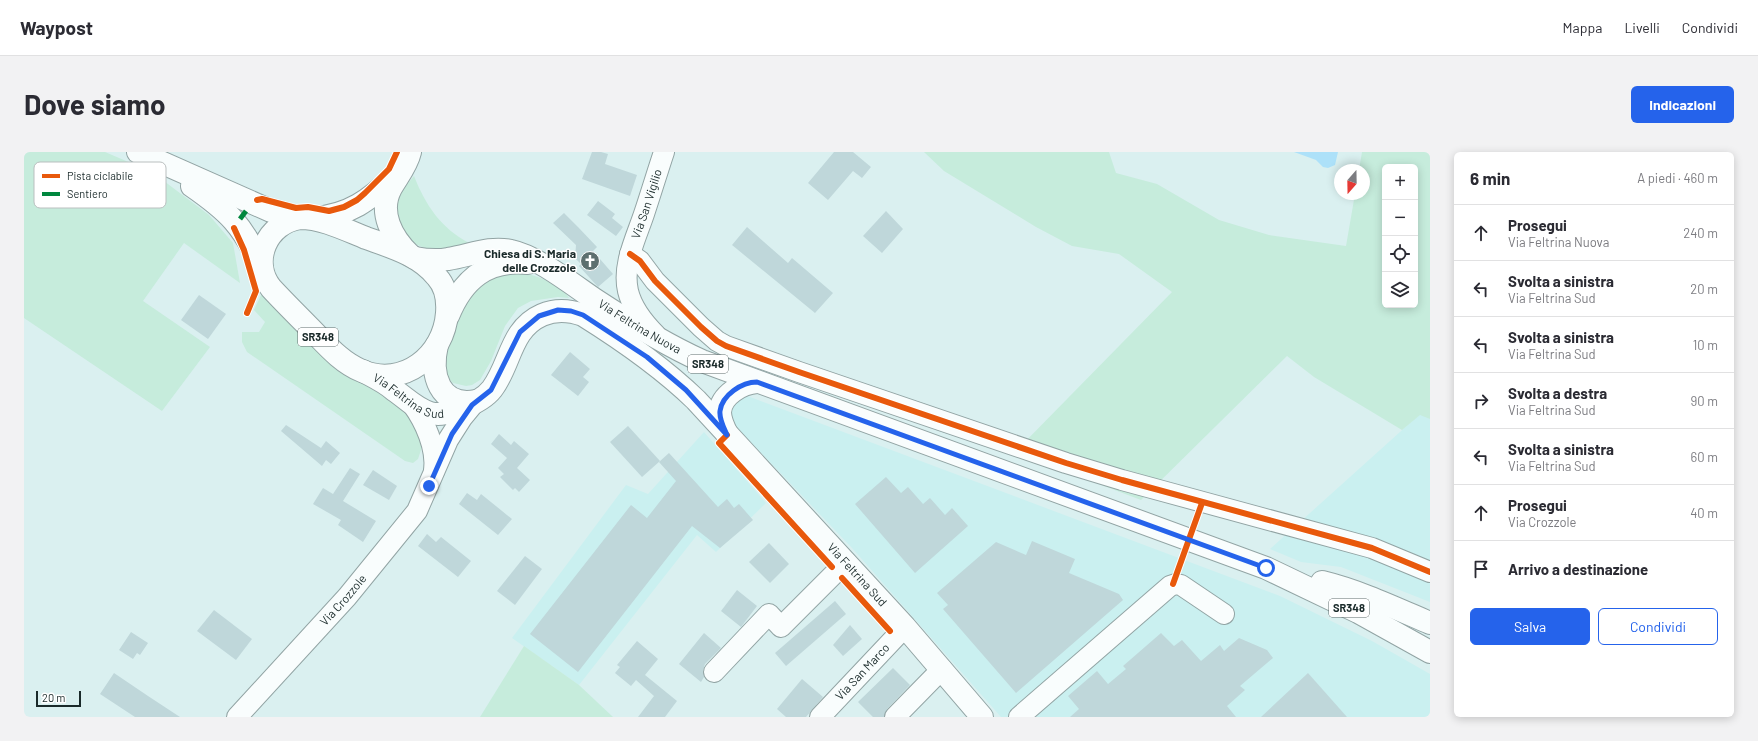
<!DOCTYPE html>
<html lang="it">
<meta charset="utf-8">
<style>
body{margin:0;font-family:Barlow,sans-serif;background:#f2f2f3;color:#2b2b33}
.controls{position:absolute;right:12px;top:12px;display:grid;overflow:hidden;border-radius:6px;box-shadow:0 2px 10px #0003}
.controls button{width:36px;height:36px;display:grid;place-items:center;padding:0;border:0;border-bottom:1px solid #e1e1e2;background:#fff;color:#2b2b33;font:20px sans-serif}
.compass{position:absolute;left:1310px;top:12px;width:36px;height:36px;border-radius:50%;background:#fff;box-shadow:0 2px 10px #0003;rotate:200deg}
.scale{position:absolute;left:12px;bottom:10px;width:45px;box-sizing:border-box;padding-left:4px;border:2px solid #1a2a2a;border-top:0;font-size:11px;line-height:14px;white-space:nowrap;color:#1a2a2a;-webkit-text-stroke:3px #fff;paint-order:stroke}
.stop{position:absolute;width:12px;height:12px;margin:-9px;border:3px solid #2563eb;border-radius:50%;background:#fff}
.stop.end{background:#2563eb;border-color:#fff;box-shadow:0 1px 4px #0008}
.list{margin:0;padding:0;list-style:none}
h2{display:flex;justify-content:space-between;align-items:center;height:52px;margin:0;padding:0 16px;font-size:17px}
h2 small{font-size:13px;font-weight:400;color:#7c7c81}
.list li{display:grid;grid-template-columns:26px 1fr auto;gap:12px;align-items:center;box-sizing:border-box;height:56px;padding:0 16px;border-top:1px solid #e1e1e2}
.list b{display:block;font-size:15px;white-space:nowrap}
.list p{margin:0;font-size:13px;white-space:nowrap;color:#7c7c81}
.list em{font-size:13px;font-style:normal;color:#7c7c81}
.actions{display:flex;gap:8px;padding:12px 16px}
.actions a{flex:1;padding:9px 0;border:1px solid #2563eb;border-radius:6px;text-align:center;font-size:14px;color:#2563eb}
.actions .main{background:#2563eb;color:#fff}
.icon{flex:none;width:22px;height:22px;fill:none;stroke:currentColor;stroke-width:2;stroke-linecap:round;stroke-linejoin:round}
.map{position:relative;flex:none;width:1406px;height:565px;overflow:hidden;border-radius:6px}
header{display:flex;align-items:center;gap:24px;box-sizing:border-box;height:56px;padding:0 20px;background:#fff;border-bottom:1px solid #e1e1e2}
header strong{font-size:19px}
nav{display:flex;gap:22px;margin-inline-start:auto;font-size:14px}
.intro{display:flex;align-items:center;justify-content:space-between;box-sizing:border-box;height:96px;padding:0 24px}
h1{margin:0;font-size:28px}
.button{padding:10px 18px;border-radius:6px;background:#2563eb;color:#fff;font-size:14px;font-weight:700}
main{display:flex;gap:24px;padding:0 24px}
aside{flex:1;background:#fff;border-radius:6px;box-shadow:0 2px 10px #0003}
.map>svg:first-child{display:block}
.built{fill:#caf0f0}
.green{fill:#c6ecdc;fill-rule:evenodd}
.water{fill:#ade1f9}
.building{fill:#bfd7da}
.lines{fill:none;stroke-linecap:round;stroke-linejoin:round}
.minor-casing{stroke:#92a4a4;stroke-width:22}
.major-casing{stroke:#92a4a4;stroke-width:24}
.minor{stroke:#f9fdfd;stroke-width:20}
.major{stroke:#f9fdfd;stroke-width:22}
.quiet{stroke:#00873e;stroke-width:5;stroke-dasharray:10 5;stroke-linecap:butt}
.cycleway-casing{stroke:#fff;stroke-width:8}
.cycleway{stroke:#e8590c;stroke-width:6}
.route{stroke:#2563eb;stroke-width:5}
.labels{text-anchor:middle;stroke-width:3;stroke-linejoin:round;paint-order:stroke}
.shield{fill:#fff;stroke:#5f6a6a;stroke-width:1}
.shield-label{font-size:11px;font-weight:bold;fill:#1a2a2a}
.street-label{font-size:12px;fill:#1a2a2a;stroke:#fff}
.poi-label{font-size:12px;font-weight:bold;fill:#1a2a2a;stroke:#fff;text-anchor:end}
.key{fill:#fff;stroke:#babfbf;stroke-width:1}
.key-label{font-size:11px;fill:#1a2a2a}
</style>
<header>
<strong>Waypost</strong>
<nav><a>Mappa</a><a>Livelli</a><a>Condividi</a></nav>
</header>
<div class="intro"><h1>Dove siamo</h1><a class="button">Indicazioni</a></div>
<main>
<div class="map">
<svg width="1406" height="565" viewBox="0 0 1406 565">
<rect width="100%" height="100%" fill="#daf0f0"/>
<g class="built">
<polygon points="713,240 1256,444 1348,489 1406,522 1406,565 977,565 828,396 703,265"/>
<polygon points="1396,262 1406,267 1406,450 1317,415 1277,410 1246,397"/>
<polygon points="680,280 742,351 692,400 673,383 555,533 488,486 602,333 624,342"/>
</g>
<g class="green">
<polygon points="0,0 81,0 128,20 185,63 209,91 216,131 160,91 119,149 186,195 138,259 0,166"/>
<path d="M900,0h185l7,21 41,11 62,36 50,15 77,11 9,-52h9v-24h-5l3,-18h68v267l-10,-4 -18,15 -88,-53 -27,-21 -146,144 -126,-48 157,-160 -53,-38 -47,-8 -36,-19 -92,-56zM1361,15h30v138h-30z"/>
<path d="M390,24c12,30 27,52 55,67l-2,5c-20,6 -46,3 -63,-11l-10,-31 8,-16z"/>
<path d="M497,120c14,3 41,13 48,26l-11,-1 -27,4 -13,7 -13,18 -14,35 -11,19 -8,5 -6,1 -13,-3 -6,-6 -5,-17 23,-60 24,-24z"/>
<polygon points="238,141 341,230 388,264 398,295 394,307 389,311 381,309 223,200 218,190 218,180 235,180 241,170 230,158"/>
<polygon points="500,494 555,533 589,565 456,565"/>
</g>
<polygon class="water" points="1270,0 1314,0 1311,13 1304,16 1299,15 1292,8"/>
<g class="building">
<polygon points="568,0 577,0 584,2 581,12 613,23 606,44 558,27"/>
<polygon points="810,0 829,0 847,15 838,26 829,19 804,48 784,31"/>
<polygon points="574,49 591,62 588,66 599,75 592,84 563,63"/>
<polygon points="862,59 879,77 858,101 839,84"/>
<polygon points="540,61 554,75 573,95 569,99 589,122 574,135 555,114 557,112 551,106 552,93 529,71"/>
<polygon points="723,75 764,111 768,106 809,141 791,161 708,93"/>
<polygon points="175,143 202,162 184,187 157,168"/>
<polygon points="546,200 566,217 559,225 565,230 554,244 527,223"/>
<polygon points="262,273 297,296 302,289 316,301 307,312 302,308 298,314 257,279"/>
<polygon points="604,274 636,309 618,325 586,290"/>
<polygon points="475,282 487,293 490,289 505,302 493,316 506,328 495,340 491,336 489,338 476,325 480,322 474,316 483,306 467,292"/>
<polygon points="645,301 694,355 703,347 710,356 715,352 729,368 696,396 668,374 554,520 506,482 607,353 623,366 652,329 635,310"/>
<polygon points="326,316 336,322 319,349 352,369 339,390 314,373 317,368 289,352 299,336 309,342"/>
<polygon points="349,318 373,334 365,348 339,333"/>
<polygon points="862,325 877,341 884,335 899,352 906,346 921,363 928,356 944,374 891,421 831,352"/>
<polygon points="443,341 453,348 457,342 488,367 474,383 435,352"/>
<polygon points="403,382 412,390 417,385 447,409 434,425 394,394"/>
<polygon points="1008,389 1051,407 1045,421 1095,442 1099,448 992,541 919,457 924,453 913,441 972,390 1002,403"/>
<polygon points="745,391 765,412 746,431 725,410"/>
<polygon points="501,404 518,417 491,453 473,439"/>
<polygon points="713,438 733,454 717,475 697,459"/>
<polygon points="811,449 822,462 762,514 751,501"/>
<polygon points="190,458 228,487 212,508 173,479"/>
<polygon points="826,473 838,487 819,504 809,493"/>
<polygon points="107,480 124,491 116,503 113,501 109,507 95,498"/>
<polygon points="680,481 697,496 681,512 679,518 680,525 677,530 655,512"/>
<polygon points="1137,481 1150,494 1158,488 1177,509 1196,493 1200,499 1215,486 1243,498 1249,506 1216,534 1221,538 1203,554 1212,565 1046,565 1055,557 1044,544 1073,519 1084,532 1102,517 1099,514"/>
<polygon points="613,489 634,507 621,523 653,549 641,565 614,565 630,544 612,528 607,534 591,521 596,515 593,513"/>
<polygon points="869,516 886,533 863,557 860,565 849,565 834,550"/>
<polygon points="90,521 124,544 156,565 111,565 76,542"/>
<polygon points="1284,521 1323,565 1237,565"/>
<polygon points="778,527 799,545 782,565 762,565 753,557"/>
</g>
<g class="lines">
<g class="minor-casing">
<g id="minor">
<polyline points="606,102 616,109 631,129 677,175 693,189 702,194 775,220 1042,311 1098,328 1348,396 1406,420"/>
<path id="s1" d="M632,183c-12,-12 -24,-27 -28,-44 -6,-26 8,-53 16,-77 7,-21 13,-41 20,-62"/>
<path d="M388,252c13,18 25,44 22,67"/>
<polyline points="690,520 745,462 757,475 822,410"/>
<path id="s2" d="M213,565l110,-120 70,-86 31,-71 14,-22 14,-17"/>
<path id="s3" d="M796,565l85,-90"/>
<polyline points="871,565 918,517"/>
<polyline points="995,565 1146,434 1152,432 1157,433 1200,462"/>
</g>
</g>
<g class="major-casing">
<g id="major">
<polyline points="114,0 247,59 277,66"/>
<path d="M168,34c36,25 52,40 69,81"/>
<path d="M276,66c23,0 46,12 66,20 25,9 54,17 71,39 9,10 11,23 10,36 -3,43 -44,75 -85,58 -22,-9 -37,-28 -53,-44 -13,-13 -26,-26 -38,-39 -21,-27 -4,-65 29,-70z"/>
<path d="M291,66c35,-3 54,-18 79,-41"/>
<path d="M386,103c-18,-17 -32,-43 -19,-67 7,-12 16,-23 19,-36"/>
<path id="s4" d="M391,106c11,2 22,3 33,1 21,-3 41,-13 63,-8 25,5 61,33 83,48 35,23 70,45 108,62l564,207 92,44 72,40"/>
<path d="M424,164c15,-37 39,-57 80,-53"/>
<path d="M413,193c-7,29 2,63 39,56"/>
<path id="s5" d="M339,219c11,6 22,11 31,19 12,8 22,19 36,23 11,3 21,-1 32,-5 11,-4 23,-10 30,-19 19,-25 18,-60 50,-74 14,-6 27,-5 41,0 40,25 79,52 113,85l209,227 77,90"/>
<path d="M703,282c-3,-6 -7,-15 -7,-22 1,-17 22,-29 37,-30"/>
<path d="M1298,430c37,9 73,26 108,41"/>
</g>
</g>
<use href="#minor" class="minor"/>
<use href="#major" class="major"/>
<polyline class="quiet" points="216,67 225,55"/>
<g class="cycleway-casing">
<g id="cycleway">
<polyline points="233,48 238,47 272,56 284,55 305,59 320,55 333,48 341,41 365,17 373,0"/>
<polyline points="210,76 220,98 232,139 223,161"/>
<polyline points="606,102 616,109 631,129 677,175 693,189 702,194 775,220 1042,311 1098,328 1348,396 1406,420"/>
<polyline points="703,283 695,291 808,415"/>
<polyline points="818,426 866,479"/>
<polyline points="1149,432 1178,351"/>
</g>
</g>
<use href="#cycleway" class="cycleway"/>
</g>
<g class="lines">
<path class="route" d="M405,334l23,-52 20,-29 19,-15 29,-58 19,-16 19,-6 13,1 12,4 64,42 39,33 41,45c-3,-7 -8,-16 -7,-24 2,-16 22,-29 37,-29l509,186"/>
</g>
<defs>
<g id="church-disc" transform="scale(1)"><circle r="9.5" fill="#5d6f6f" stroke="#fff"/><path d="M-1.2-6h2.4v3.5h3.3v2.4h-3.3V6h-2.4V-.1h-3.3v-2.4h3.3Z" fill="#fff"/></g>
</defs>
<g fill-rule="evenodd">
<use href="#church-disc" x="566" y="109"/>
</g>
<g class="labels">
<g class="shield">
<rect x="274" y="176" width="40" height="18" rx="3"/>
<rect x="664" y="203" width="40" height="18" rx="3"/>
<rect x="1305" y="447" width="40" height="18" rx="3"/>
</g>
<g class="shield-label">
<text x="294" y="189">SR348</text>
<text x="684" y="216">SR348</text>
<text x="1325" y="460">SR348</text>
</g>
<g class="street-label">
<text dy="4" stroke="none"><textPath href="#s1" startOffset="143">Via San Vigilio</textPath></text>
<text dy="4" stroke="none"><textPath href="#s4" startOffset="247">Via Feltrina Nuova</textPath></text>
<text dy="4" stroke="none"><textPath href="#s5" startOffset="53">Via Feltrina Sud</textPath></text>
<text dy="4" stroke="none"><textPath href="#s5" startOffset="661">Via Feltrina Sud</textPath></text>
<text dy="4" stroke="none"><textPath href="#s2" startOffset="158">Via Crozzole</textPath></text>
<text dy="4" stroke="none"><textPath href="#s3" startOffset="62">Via San Marco</textPath></text>
</g>
<g class="poi-label">
<text x="552" y="106">Chiesa di S. Maria<tspan x="552" dy="14">delle Crozzole</tspan></text>
</g>
</g>
<rect x="10" y="10" width="132" height="46" rx="6" class="key"/>
<rect x="18" y="22" width="18" height="4" fill="#e8590c"/>
<rect x="18" y="40" width="18" height="4" fill="#00873e"/>
<g class="key-label">
<text x="43" y="28">Pista ciclabile</text>
<text x="43" y="46">Sentiero</text>
</g>
</svg>
<div class="controls">
<button>+</button>
<button>−</button>
<button><svg class="icon" aria-label="locate" viewBox="0 0 24 24"><circle cx="12" cy="12" r="6"/><path d="M12 2v4M12 18v4M2 12h4M18 12h4"/></svg></button>
<button><svg class="icon" aria-label="layers" viewBox="0 0 24 24"><path d="M12 4l9 5-9 5-9-5zM3 14l9 5 9-5"/></svg></button>
</div>
<svg class="compass" viewBox="-18 -18 36 36"><path d="M0-13l5 13h-10z" fill="#e53935"/><path d="M0 13l5-13h-10z" fill="#7c7c81"/></svg>
<div class="scale">20 m</div>
<div class="stop" style="left:1242px;top:416px"></div>
<div class="stop end" style="left:405px;top:334px"></div>
</div>
<aside>
<h2>6 min<small>A piedi · 460 m</small></h2>
<ul class="list">
<li><svg class="icon" aria-label="ahead" viewBox="0 0 24 24"><path d="M12 20V5M6 11l6-6 6 6"/></svg><div><b>Prosegui</b><p>Via Feltrina Nuova</p></div><em>240 m</em></li>
<li><svg class="icon" aria-label="left" viewBox="0 0 24 24"><path d="M17 20v-9H6M10 6l-5 5 5 5"/></svg><div><b>Svolta a sinistra</b><p>Via Feltrina Sud</p></div><em>20 m</em></li>
<li><svg class="icon" aria-label="left" viewBox="0 0 24 24"><path d="M17 20v-9H6M10 6l-5 5 5 5"/></svg><div><b>Svolta a sinistra</b><p>Via Feltrina Sud</p></div><em>10 m</em></li>
<li><svg class="icon" aria-label="right" viewBox="0 0 24 24"><path d="M7 20v-9h11M14 6l5 5-5 5"/></svg><div><b>Svolta a destra</b><p>Via Feltrina Sud</p></div><em>90 m</em></li>
<li><svg class="icon" aria-label="left" viewBox="0 0 24 24"><path d="M17 20v-9H6M10 6l-5 5 5 5"/></svg><div><b>Svolta a sinistra</b><p>Via Feltrina Sud</p></div><em>60 m</em></li>
<li><svg class="icon" aria-label="ahead" viewBox="0 0 24 24"><path d="M12 20V5M6 11l6-6 6 6"/></svg><div><b>Prosegui</b><p>Via Crozzole</p></div><em>40 m</em></li>
<li><svg class="icon" aria-label="arrive" viewBox="0 0 24 24"><path d="M6 21V4h12l-3 4 3 4H6"/></svg><div><b>Arrivo a destinazione</b></div></li>
</ul>
<div class="actions"><a class="main">Salva</a><a>Condividi</a></div>
</aside>
</main>
